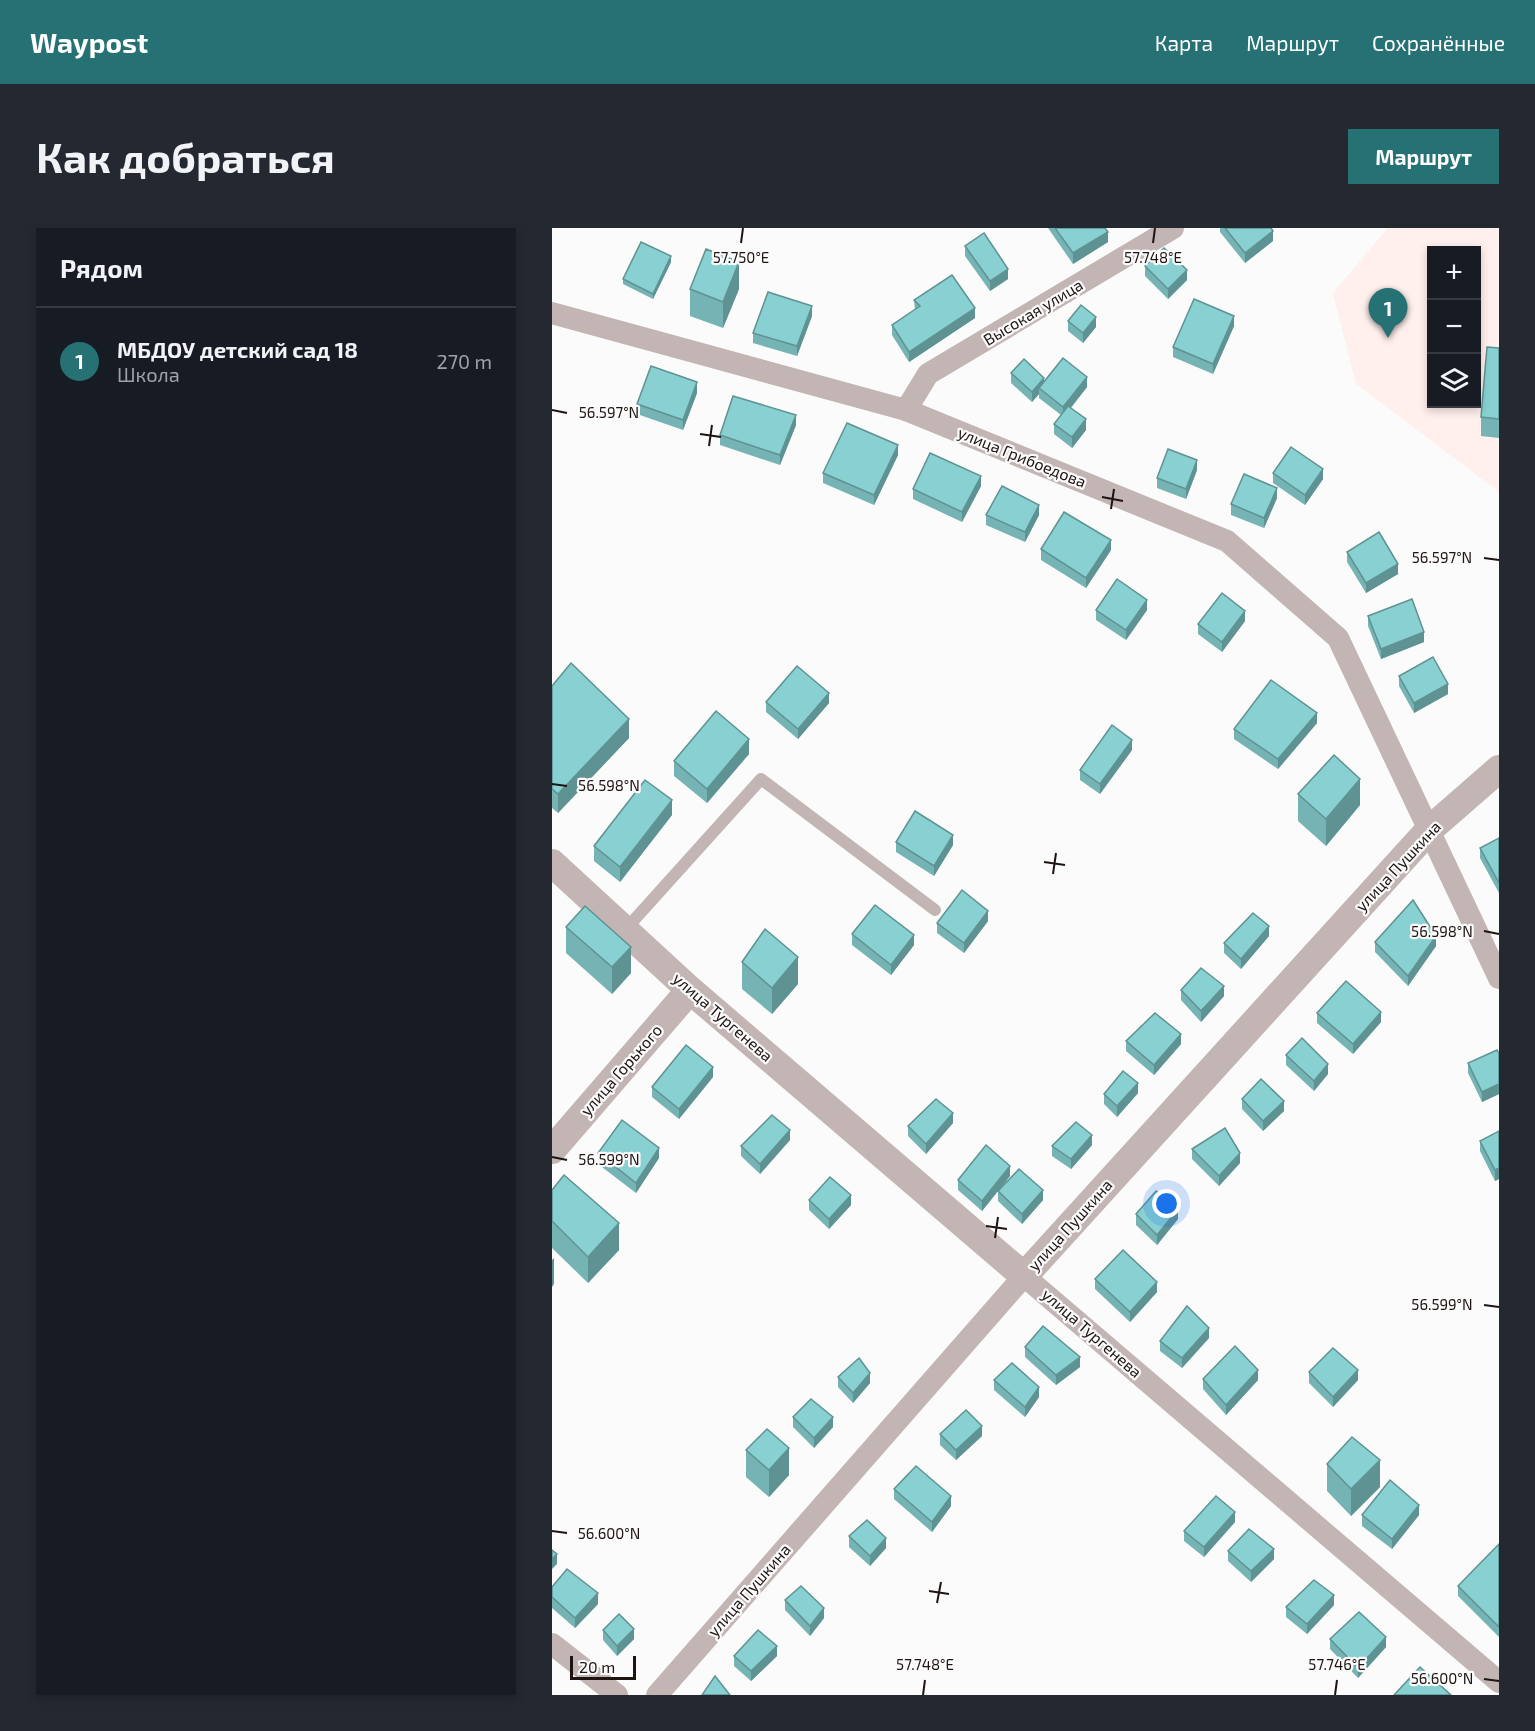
<!DOCTYPE html>
<html lang="ru">
<meta charset="utf-8">
<style>
body{margin:0;font-family:"Exo 2",sans-serif;background:#242831;color:#f1f3f6}
.controls{position:absolute;right:18px;top:18px;display:grid;overflow:hidden;border-radius:0px;box-shadow:0 3px 9px #0003}
.controls button{width:54px;height:54px;display:grid;place-items:center;padding:0;border:0;border-bottom:2px solid #363941;background:#171b24;color:#f1f3f6;font:30px sans-serif}
.scale{position:absolute;left:18px;bottom:15px;width:66px;box-sizing:border-box;padding-left:6px;border:3px solid #1e1412;border-top:0;font-size:16px;line-height:21px;white-space:nowrap;color:#1e1412;-webkit-text-stroke:4px #fbfbfb;paint-order:stroke}
.you{position:absolute;left:615px;top:976px;width:21px;height:21px;margin:-15px;border:4px solid #fff;border-radius:50%;background:#1a73e8;box-shadow:0 0 0 9px #1a73e833}
.badge{display:grid;place-items:center;width:39px;height:39px;border-radius:50%;background:#267173;color:#fff;font-size:20px;font-weight:700}
.pin{position:absolute;translate:-50% -50px;filter:drop-shadow(0 2px 3px #0008)}
.pin::after{content:'';position:absolute;top:32px;width:21px;height:18px;background:inherit;clip-path:polygon(0 0,100% 0,50% 100%)}
.list{margin:0;padding:0;list-style:none}
h2{display:flex;justify-content:space-between;align-items:center;height:78px;margin:0;padding:0 24px;font-size:26px}
h2 small{font-size:20px;font-weight:400;color:#9ea1a6}
.list li{display:grid;grid-template-columns:39px 1fr auto;gap:18px;align-items:center;box-sizing:border-box;height:108px;padding:0 24px;border-top:2px solid #363941}
.list b{display:block;font-size:22px;white-space:nowrap}
.list p{margin:0;font-size:20px;white-space:nowrap;color:#9ea1a6}
.list em{font-size:20px;font-style:normal;color:#9ea1a6}
.icon{flex:none;width:33px;height:33px;fill:none;stroke:currentColor;stroke-width:2;stroke-linecap:round;stroke-linejoin:round}
.map{position:relative;flex:none;width:947px;height:1467px;overflow:hidden;border-radius:0px}
header{display:flex;align-items:center;gap:36px;box-sizing:border-box;height:84px;padding:0 30px;background:#267173;color:#fff}
header strong{font-size:28px}
nav{display:flex;gap:33px;margin-inline-start:auto;font-size:21px}
.intro{display:flex;align-items:center;justify-content:space-between;box-sizing:border-box;height:144px;padding:0 36px}
h1{margin:0;font-size:42px}
.button{padding:15px 27px;border-radius:0px;background:#267173;color:#fff;font-size:21px;font-weight:700}
main{display:flex;gap:36px;padding:0 36px}
aside{flex:1;background:#171b24;border-radius:0px;box-shadow:0 3px 9px #0003}
.map>svg:first-child{display:block}
.built{fill:#ffefed;fill-rule:evenodd}
.lines{fill:none;stroke-linecap:round;stroke-linejoin:round}
.service{stroke:#c2b5b3;stroke-width:12}
.minor{stroke:#c2b5b3;stroke-width:22}
.tertiary{stroke:#c2b5b3;stroke-width:28}
.wall{fill:#75b3b4}
.shaded-wall{fill:#5f9292}
.building{fill:#88d0d1;stroke:#5f9292;stroke-width:1.5}
.ticks{fill:none;stroke:#1e1412;stroke-width:2}
.labels{text-anchor:middle;stroke-width:4.5;stroke-linejoin:round;paint-order:stroke}
.street-label{font-size:16px;fill:#1e1412;stroke:#fbfbfb}
.ticks-label{font-size:15px;text-anchor:middle;fill:#1e1412;stroke:#fbfbfb;stroke-width:4.5;stroke-linejoin:round;paint-order:stroke}
</style>
<header>
<strong>Waypost</strong>
<nav><a>Карта</a><a>Маршрут</a><a>Сохранённые</a></nav>
</header>
<div class="intro"><h1>Как добраться</h1><a class="button">Маршрут</a></div>
<main>
<aside>
<h2>Рядом<small></small></h2>
<ul class="list">
<li><span class="badge">1</span><div><b>МБДОУ детский сад 18</b><p>Школа</p></div><em>270 m</em></li>
</ul>
</aside>
<div class="map">
<svg width="947" height="1467" viewBox="0 0 947 1467">
<rect width="100%" height="100%" fill="#fbfbfb"/>
<path class="built" d="M836,0h111v264l-143,-108 -23,-91zM880,22h44v154h-44z"/>
<g class="lines">
<polyline class="service" points="73,702 209,551 383,682"/>
<g class="minor">
<polyline points="0,85 354,182 675,313 786,410 947,750"/>
<polyline points="354,182 376,146 621,0"/>
<polyline points="0,1416 65,1467"/>
<polyline points="105,1467 472,1048 947,1454"/>
</g>
<g class="tertiary">
<polyline points="0,635 138,762 472,1048 877,602 947,541"/>
<polyline points="0,922 138,762"/>
</g>
</g>
<g class="wall">
<polygon points="496,0 553,0 556,14 521,36"/>
<polygon points="668,0 719,0 721,13 693,35 668,4"/>
<polygon points="413,18 456,51 438,63 413,28"/>
<polygon points="119,34 101,71 71,56 71,51"/>
<polygon points="593,38 635,52 616,71 593,48"/>
<polygon points="138,61 187,61 171,100 138,88"/>
<polygon points="362,72 423,90 357,134 340,107 340,97 363,82"/>
<polygon points="260,88 245,128 201,115 201,105"/>
<polygon points="516,93 544,99 531,115 516,103"/>
<polygon points="682,98 661,146 621,129 621,119"/>
<polygon points="947,120 947,210 929,208 929,189"/>
<polygon points="459,145 492,153 535,159 519,180 534,202 520,220 502,206 502,196 509,187 487,170 487,166 480,174 459,155"/>
<polygon points="145,165 131,202 85,186 85,176"/>
<polygon points="244,197 228,237 168,217 168,207"/>
<polygon points="346,227 322,277 271,255 271,245"/>
<polygon points="645,242 634,271 605,260 605,250"/>
<polygon points="721,245 771,251 753,277 721,255"/>
<polygon points="429,258 410,294 361,271 361,261"/>
<polygon points="725,270 712,300 679,287 679,276"/>
<polygon points="434,287 487,287 473,314 434,297"/>
<polygon points="489,321 559,322 534,360 489,332"/>
<polygon points="795,324 846,346 814,365 795,334"/>
<polygon points="544,382 595,382 574,412 544,392"/>
<polygon points="816,388 872,414 829,431 816,398"/>
<polygon points="693,393 670,424 646,406 646,396"/>
<polygon points="847,448 896,466 862,485 847,458"/>
<polygon points="0,458 77,510 6,585 0,580"/>
<polygon points="214,474 277,475 246,511 214,484"/>
<polygon points="765,495 726,541 682,511 682,501"/>
<polygon points="580,522 548,566 528,552 528,542"/>
<polygon points="197,526 155,575 122,548 122,533"/>
<polygon points="746,566 808,577 774,618 746,593"/>
<polygon points="120,587 68,654 42,633 42,618"/>
<polygon points="947,610 947,665 928,630 928,620"/>
<polygon points="344,614 401,617 382,648 344,624"/>
<polygon points="436,693 412,725 385,705 385,695"/>
<polygon points="14,699 79,745 60,766 14,725"/>
<polygon points="300,706 362,717 339,747 300,717"/>
<polygon points="717,708 689,741 672,725 672,715"/>
<polygon points="823,714 884,718 856,758 823,724"/>
<polygon points="190,734 246,756 220,786 190,761"/>
<polygon points="629,762 672,768 649,794 629,772"/>
<polygon points="765,785 829,794 801,826 765,795"/>
<polygon points="574,813 629,816 602,847 574,823"/>
<polygon points="947,825 947,866 930,874 916,845 916,835"/>
<polygon points="734,827 776,846 762,863 734,837"/>
<polygon points="161,849 127,891 100,869 100,859"/>
<polygon points="586,865 565,889 552,876 552,866"/>
<polygon points="690,871 732,883 711,903 690,881"/>
<polygon points="401,895 374,926 356,908 356,898"/>
<polygon points="947,903 947,951 943,953 928,923 928,913"/>
<polygon points="238,912 208,946 189,928 189,918"/>
<polygon points="540,917 519,941 500,928 500,918"/>
<polygon points="640,921 688,935 667,958 640,931"/>
<polygon points="46,925 107,930 84,965 46,936"/>
<polygon points="458,948 430,983 406,962 406,952"/>
<polygon points="0,962 67,1022 36,1055 0,1020"/>
<polygon points="446,963 491,972 470,996 446,973"/>
<polygon points="257,972 299,977 277,1001 257,982"/>
<polygon points="584,986 626,991 605,1017 584,997"/>
<polygon points="543,1051 605,1064 578,1094 543,1061"/>
<polygon points="657,1110 630,1140 608,1123 608,1113"/>
<polygon points="473,1119 528,1139 504,1157 473,1129"/>
<polygon points="757,1144 806,1152 781,1179 757,1155"/>
<polygon points="286,1149 318,1155 301,1175 286,1159"/>
<polygon points="651,1151 706,1152 674,1187 651,1161"/>
<polygon points="442,1152 487,1169 473,1189 442,1162"/>
<polygon points="241,1189 281,1199 262,1220 241,1199"/>
<polygon points="388,1206 430,1208 404,1232 388,1217"/>
<polygon points="194,1222 237,1247 217,1269 194,1249"/>
<polygon points="775,1236 828,1259 799,1288 775,1263"/>
<polygon points="342,1261 399,1278 380,1304 342,1271"/>
<polygon points="810,1287 867,1287 840,1321 810,1298"/>
<polygon points="683,1294 652,1329 632,1313 632,1303"/>
<polygon points="297,1308 334,1320 318,1338 297,1319"/>
<polygon points="947,1316 947,1409 906,1368 906,1358"/>
<polygon points="676,1323 722,1331 699,1354 676,1333"/>
<polygon points="0,1359 46,1376 23,1400 0,1380"/>
<polygon points="233,1372 272,1390 258,1408 233,1382"/>
<polygon points="782,1377 755,1406 734,1389 734,1379"/>
<polygon points="51,1402 82,1411 65,1428 51,1412"/>
<polygon points="778,1411 834,1419 806,1450 778,1421"/>
<polygon points="182,1428 225,1428 199,1453 182,1438"/>
</g>
<g class="shaded-wall">
<polygon points="721,3 721,13 693,35 693,25"/>
<polygon points="556,4 556,14 521,36 521,25"/>
<polygon points="119,28 119,34 101,71 101,66"/>
<polygon points="187,34 187,61 171,100 171,74"/>
<polygon points="456,41 456,51 438,63 438,53"/>
<polygon points="635,42 635,52 616,71 616,61"/>
<polygon points="260,78 260,88 245,128 245,118"/>
<polygon points="423,80 423,90 357,134 357,124"/>
<polygon points="682,88 682,98 661,146 661,136"/>
<polygon points="544,89 544,99 531,115 531,105"/>
<polygon points="535,149 535,159 511,189 511,179"/>
<polygon points="492,150 492,160 487,160 487,166 480,174 480,164"/>
<polygon points="145,154 145,165 131,202 131,192"/>
<polygon points="244,187 244,197 228,237 228,227"/>
<polygon points="534,191 534,202 520,220 520,209"/>
<polygon points="346,217 346,227 322,277 322,267"/>
<polygon points="645,232 645,242 634,271 634,261"/>
<polygon points="771,241 771,251 753,277 753,267"/>
<polygon points="429,248 429,258 410,294 410,284"/>
<polygon points="725,260 725,270 712,300 712,290"/>
<polygon points="487,277 487,287 473,314 473,304"/>
<polygon points="559,312 559,322 534,360 534,350"/>
<polygon points="846,336 846,346 814,365 814,355"/>
<polygon points="595,372 595,382 574,412 574,402"/>
<polygon points="693,383 693,393 670,424 670,414"/>
<polygon points="872,404 872,414 829,431 829,421"/>
<polygon points="896,456 896,466 862,485 862,475"/>
<polygon points="277,465 277,475 246,511 246,501"/>
<polygon points="765,485 765,495 726,541 726,531"/>
<polygon points="77,491 77,510 6,585 6,566"/>
<polygon points="197,511 197,526 155,575 155,561"/>
<polygon points="580,512 580,522 548,566 548,556"/>
<polygon points="808,551 808,577 774,618 774,591"/>
<polygon points="120,572 120,587 68,654 68,639"/>
<polygon points="401,607 401,617 382,648 382,638"/>
<polygon points="436,683 436,693 412,725 412,715"/>
<polygon points="717,698 717,708 689,741 689,731"/>
<polygon points="362,707 362,717 339,747 339,737"/>
<polygon points="884,708 884,718 856,758 856,748"/>
<polygon points="79,719 79,745 60,766 60,739"/>
<polygon points="246,729 246,756 220,786 220,760"/>
<polygon points="672,758 672,768 649,794 649,783"/>
<polygon points="829,784 829,794 801,826 801,816"/>
<polygon points="629,806 629,816 602,847 602,837"/>
<polygon points="776,836 776,846 762,863 762,853"/>
<polygon points="161,839 161,849 127,891 127,881"/>
<polygon points="586,855 586,865 565,889 565,878"/>
<polygon points="947,856 947,866 930,874 930,864"/>
<polygon points="732,873 732,883 711,903 711,893"/>
<polygon points="401,885 401,895 374,926 374,916"/>
<polygon points="238,902 238,912 208,946 208,936"/>
<polygon points="540,907 540,917 519,941 519,931"/>
<polygon points="107,920 107,930 84,965 84,955"/>
<polygon points="688,925 688,935 667,958 667,948"/>
<polygon points="458,938 458,948 430,983 430,973"/>
<polygon points="947,940 947,951 943,953 943,942"/>
<polygon points="491,962 491,972 470,996 470,986"/>
<polygon points="299,967 299,977 277,1001 277,991"/>
<polygon points="626,981 626,991 605,1017 605,1007"/>
<polygon points="67,995 67,1022 36,1055 36,1029"/>
<polygon points="2,1030 2,1056 0,1059 0,1032"/>
<polygon points="605,1054 605,1064 578,1094 578,1084"/>
<polygon points="657,1100 657,1110 630,1140 630,1130"/>
<polygon points="528,1129 528,1139 504,1157 504,1147"/>
<polygon points="706,1142 706,1152 674,1187 674,1177"/>
<polygon points="806,1142 806,1152 781,1179 781,1169"/>
<polygon points="318,1145 318,1155 301,1175 301,1165"/>
<polygon points="487,1159 487,1169 473,1189 473,1179"/>
<polygon points="281,1189 281,1199 262,1220 262,1210"/>
<polygon points="430,1198 430,1208 404,1232 404,1222"/>
<polygon points="237,1220 237,1247 217,1269 217,1242"/>
<polygon points="828,1232 828,1259 799,1288 799,1261"/>
<polygon points="399,1268 399,1278 380,1304 380,1294"/>
<polygon points="867,1277 867,1287 840,1321 840,1311"/>
<polygon points="683,1284 683,1294 652,1329 652,1319"/>
<polygon points="334,1310 334,1320 318,1338 318,1328"/>
<polygon points="722,1321 722,1331 699,1354 699,1343"/>
<polygon points="5,1326 5,1336 0,1341 0,1331"/>
<polygon points="46,1365 46,1376 23,1400 23,1390"/>
<polygon points="782,1367 782,1377 755,1406 755,1396"/>
<polygon points="272,1380 272,1390 258,1408 258,1398"/>
<polygon points="82,1401 82,1411 65,1428 65,1418"/>
<polygon points="834,1409 834,1419 806,1450 806,1440"/>
<polygon points="225,1418 225,1428 199,1453 199,1443"/>
</g>
<g class="building">
<polygon points="503,0 553,0 556,4 521,25"/>
<polygon points="673,0 719,0 721,3 693,25"/>
<polygon points="432,5 456,41 438,53 413,18"/>
<polygon points="89,14 119,28 101,66 71,51"/>
<polygon points="612,20 635,42 616,61 593,38"/>
<polygon points="154,21 187,34 171,74 138,61"/>
<polygon points="400,47 423,80 357,124 340,97 368,78 362,72"/>
<polygon points="216,64 260,78 245,118 201,105"/>
<polygon points="642,71 682,88 661,136 621,119"/>
<polygon points="529,77 544,89 531,105 516,93"/>
<polygon points="935,119 947,120 947,191 929,189"/>
<polygon points="511,130 535,149 511,179 487,160"/>
<polygon points="472,131 492,150 480,164 459,145"/>
<polygon points="99,138 145,154 131,192 85,176"/>
<polygon points="181,168 244,187 228,227 168,207"/>
<polygon points="516,178 534,191 520,209 502,196"/>
<polygon points="295,195 346,217 322,267 271,245"/>
<polygon points="739,219 771,241 753,267 721,245"/>
<polygon points="616,221 645,232 634,261 605,250"/>
<polygon points="378,225 429,248 410,284 361,261"/>
<polygon points="692,246 725,260 712,290 679,276"/>
<polygon points="450,258 487,277 473,304 434,287"/>
<polygon points="512,284 559,312 534,350 489,321"/>
<polygon points="827,304 846,336 814,355 795,324"/>
<polygon points="565,351 595,372 574,402 544,382"/>
<polygon points="670,365 693,383 670,414 646,396"/>
<polygon points="860,371 872,404 829,421 816,388"/>
<polygon points="881,429 896,456 862,475 847,448"/>
<polygon points="19,435 77,491 6,566 0,561 0,458"/>
<polygon points="245,438 277,465 246,501 214,474"/>
<polygon points="719,452 765,485 726,531 682,501"/>
<polygon points="164,483 197,511 155,561 122,533"/>
<polygon points="560,497 580,512 548,556 528,542"/>
<polygon points="782,527 808,551 774,591 746,566"/>
<polygon points="93,552 120,572 68,639 42,618"/>
<polygon points="363,583 401,607 382,638 344,614"/>
<polygon points="947,610 947,655 928,620"/>
<polygon points="410,662 436,683 412,715 385,695"/>
<polygon points="861,672 884,708 856,748 823,714"/>
<polygon points="323,677 362,707 339,737 300,706"/>
<polygon points="33,678 79,719 60,739 14,699"/>
<polygon points="701,685 717,698 689,731 672,715"/>
<polygon points="213,701 246,729 220,760 190,734"/>
<polygon points="649,740 672,758 649,783 629,762"/>
<polygon points="794,753 829,784 801,816 765,785"/>
<polygon points="603,785 629,806 602,837 574,813"/>
<polygon points="750,810 776,836 762,853 734,827"/>
<polygon points="134,817 161,839 127,881 100,859"/>
<polygon points="945,822 947,825 947,856 930,864 916,835"/>
<polygon points="571,843 586,855 565,878 552,866"/>
<polygon points="709,851 732,873 711,893 690,871"/>
<polygon points="384,871 401,885 374,916 356,898"/>
<polygon points="220,887 238,902 208,936 189,918"/>
<polygon points="70,892 107,920 84,955 46,925"/>
<polygon points="524,894 540,907 519,931 500,918"/>
<polygon points="673,900 688,925 667,948 640,921"/>
<polygon points="947,903 947,940 943,942 928,913"/>
<polygon points="434,917 458,938 430,973 406,952"/>
<polygon points="467,941 491,962 470,986 446,963"/>
<polygon points="12,947 67,995 36,1029 0,993 0,962"/>
<polygon points="278,949 299,967 277,991 257,972"/>
<polygon points="604,963 626,981 605,1007 584,986"/>
<polygon points="571,1022 605,1054 578,1084 543,1051"/>
<polygon points="635,1078 657,1100 630,1130 608,1113"/>
<polygon points="491,1098 528,1129 504,1147 473,1119"/>
<polygon points="683,1118 706,1142 674,1177 651,1151"/>
<polygon points="781,1120 806,1142 781,1169 757,1144"/>
<polygon points="307,1130 318,1145 301,1165 286,1149"/>
<polygon points="460,1135 487,1159 473,1179 442,1152"/>
<polygon points="259,1171 281,1189 262,1210 241,1189"/>
<polygon points="414,1182 430,1198 404,1222 388,1206"/>
<polygon points="215,1201 237,1220 217,1242 194,1222"/>
<polygon points="800,1209 828,1232 799,1261 775,1236"/>
<polygon points="364,1238 399,1268 380,1294 342,1261"/>
<polygon points="838,1252 867,1277 840,1311 810,1287"/>
<polygon points="664,1268 683,1284 652,1319 632,1303"/>
<polygon points="315,1292 334,1310 318,1328 297,1308"/>
<polygon points="697,1301 722,1321 699,1343 676,1323"/>
<polygon points="947,1316 947,1399 906,1358"/>
<polygon points="0,1322 5,1326 0,1331"/>
<polygon points="15,1341 46,1365 23,1390 0,1369 0,1359"/>
<polygon points="762,1352 782,1367 755,1396 734,1379"/>
<polygon points="249,1358 272,1380 258,1398 233,1372"/>
<polygon points="807,1384 834,1409 806,1440 778,1411"/>
<polygon points="67,1386 82,1401 65,1418 51,1402"/>
<polygon points="206,1402 225,1418 199,1443 182,1428"/>
<polygon points="868,1439 899,1467 842,1467"/>
<polygon points="163,1448 178,1467 150,1467"/>
</g>
<path class="ticks" d="M189,15l2,-15M601,15l2,-15M0,182l15,3M148,206l21,3M157,218l3,-21M550,269l21,4M559,281l3,-20M932,330l15,2M0,556l15,2M492,634l21,3M501,646l3,-21M932,703l15,3M0,929l15,3M434,998l21,3M443,1010l3,-21M932,1077l15,2M0,1303l15,2M377,1363l20,3M385,1375l4,-21M932,1451l15,2M371,1467l2,-15M783,1467l2,-15"/>
<g class="labels">
<g class="street-label">
<text transform="translate(481 84) rotate(-31)" y="6">Высокая улица</text>
<text transform="translate(470 229) rotate(22)" y="6">улица Грибоедова</text>
<text transform="translate(846 638) rotate(-47)" y="6">улица Пушкина</text>
<text transform="translate(171 789) rotate(41)" y="6">улица Тургенева</text>
<text transform="translate(69 842) rotate(-49)" y="6">улица Горького</text>
<text transform="translate(518 997) rotate(-48)" y="6">улица Пушкина</text>
<text transform="translate(540 1105) rotate(41)" y="6">улица Тургенева</text>
<text transform="translate(197 1362) rotate(-49)" y="6">улица Пушкина</text>
</g>
</g>
<g class="ticks-label">
<text x="189" y="35">57.750°E</text>
<text x="601" y="35">57.748°E</text>
<text x="57" y="190">56.597°N</text>
<text x="890" y="335">56.597°N</text>
<text x="57" y="563">56.598°N</text>
<text x="890" y="709">56.598°N</text>
<text x="57" y="937">56.599°N</text>
<text x="890" y="1082">56.599°N</text>
<text x="57" y="1311">56.600°N</text>
<text x="373" y="1442">57.748°E</text>
<text x="785" y="1442">57.746°E</text>
<text x="890" y="1456">56.600°N</text>
</g>
</svg>
<div class="controls">
<button>+</button>
<button>−</button>
<button><svg class="icon" aria-label="layers" viewBox="0 0 24 24"><path d="M12 4l9 5-9 5-9-5zM3 14l9 5 9-5"/></svg></button>
</div>
<div class="scale">20 m</div>
<div class="you"></div>
<div class="pin badge" style="left:836px;top:110px">1</div>
</div>
</main>
